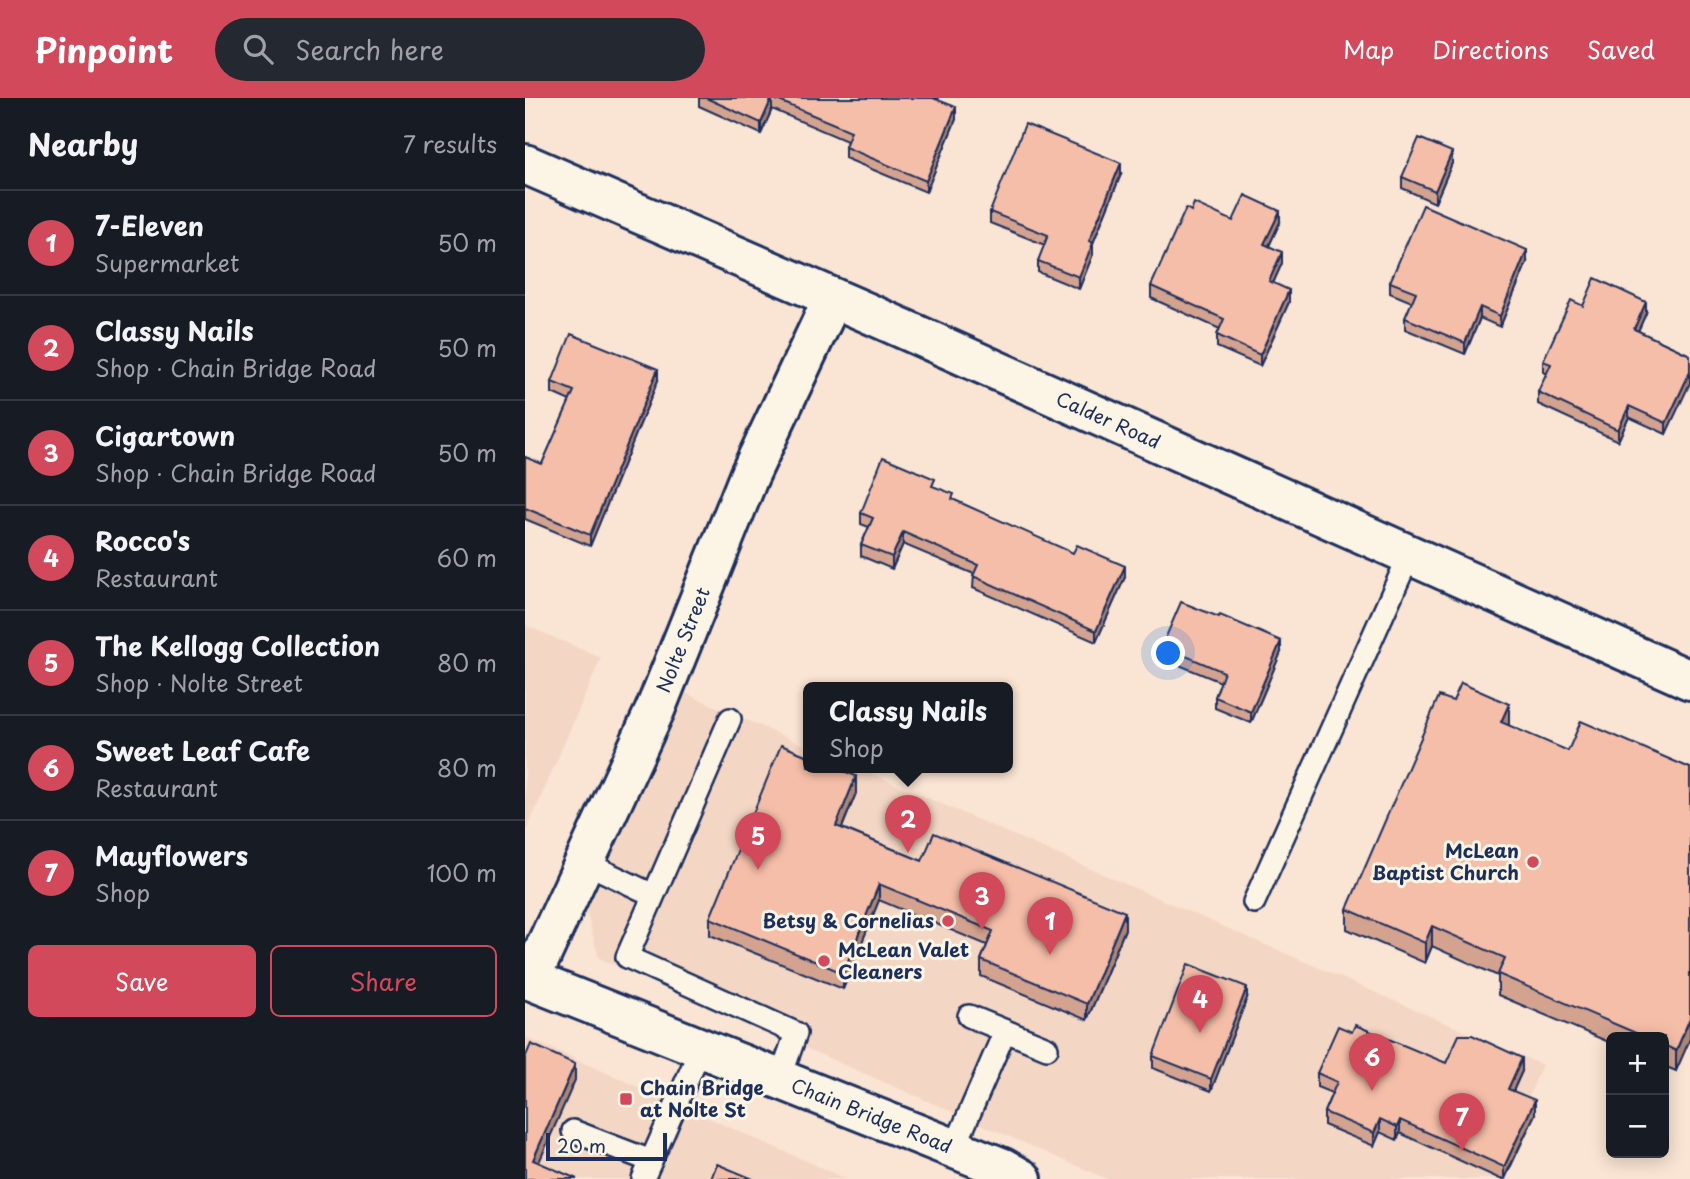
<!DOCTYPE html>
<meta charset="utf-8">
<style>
body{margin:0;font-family:"Playpen Sans",sans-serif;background:#242831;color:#f1f3f6}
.controls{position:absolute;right:21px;bottom:21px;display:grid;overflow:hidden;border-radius:10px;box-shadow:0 4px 18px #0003}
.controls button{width:63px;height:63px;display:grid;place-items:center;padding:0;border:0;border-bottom:2px solid #363941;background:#171b24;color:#f1f3f6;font:35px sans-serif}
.scale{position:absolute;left:21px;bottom:18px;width:121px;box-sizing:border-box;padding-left:7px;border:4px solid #1b2f5e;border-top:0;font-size:19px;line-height:24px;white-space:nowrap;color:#1b2f5e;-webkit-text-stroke:5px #fcf5e5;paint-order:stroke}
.you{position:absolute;left:644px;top:556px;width:24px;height:24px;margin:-18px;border:5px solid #fff;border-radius:50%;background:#1a73e8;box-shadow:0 0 0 10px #1a73e833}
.badge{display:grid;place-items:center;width:46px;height:46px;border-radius:50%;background:#d1495b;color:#fff;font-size:23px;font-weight:700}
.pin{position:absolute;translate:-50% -58px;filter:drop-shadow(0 2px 4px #0008)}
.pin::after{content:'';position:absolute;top:37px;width:24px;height:21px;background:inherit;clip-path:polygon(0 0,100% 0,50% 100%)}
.popup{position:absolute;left:278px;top:584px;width:210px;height:91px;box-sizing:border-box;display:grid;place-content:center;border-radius:10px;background:#171b24;filter:drop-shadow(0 2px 5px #0005);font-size:23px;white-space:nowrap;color:#9ea1a6}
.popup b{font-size:26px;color:#f1f3f6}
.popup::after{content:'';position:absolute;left:50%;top:100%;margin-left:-14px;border:14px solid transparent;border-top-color:#171b24}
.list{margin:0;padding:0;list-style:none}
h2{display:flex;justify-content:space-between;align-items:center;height:91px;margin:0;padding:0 28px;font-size:30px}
h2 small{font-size:23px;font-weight:400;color:#9ea1a6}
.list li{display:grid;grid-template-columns:46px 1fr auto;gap:21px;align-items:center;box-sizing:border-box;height:105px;padding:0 28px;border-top:2px solid #363941}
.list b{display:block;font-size:26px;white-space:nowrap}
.list p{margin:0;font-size:23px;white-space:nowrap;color:#9ea1a6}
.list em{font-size:23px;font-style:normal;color:#9ea1a6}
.actions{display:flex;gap:14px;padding:21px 28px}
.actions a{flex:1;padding:16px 0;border:2px solid #d1495b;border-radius:10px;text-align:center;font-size:24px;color:#d1495b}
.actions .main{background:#d1495b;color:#fff}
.icon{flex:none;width:38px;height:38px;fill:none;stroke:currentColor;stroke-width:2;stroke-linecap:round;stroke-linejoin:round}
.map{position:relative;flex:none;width:1165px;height:1081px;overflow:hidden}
header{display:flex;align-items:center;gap:42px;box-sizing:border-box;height:98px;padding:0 35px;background:#d1495b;color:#fff}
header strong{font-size:33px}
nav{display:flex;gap:38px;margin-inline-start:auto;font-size:24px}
.search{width:490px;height:63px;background:#242831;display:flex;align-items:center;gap:18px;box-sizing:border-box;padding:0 24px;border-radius:38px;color:#9ea1a6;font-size:26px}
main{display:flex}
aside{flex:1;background:#171b24}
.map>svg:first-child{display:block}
.built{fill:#f4d6c4}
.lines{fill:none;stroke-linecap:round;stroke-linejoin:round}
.service-casing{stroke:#1b2f5e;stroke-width:26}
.minor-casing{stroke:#1b2f5e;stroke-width:44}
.tertiary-casing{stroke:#1b2f5e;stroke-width:44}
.service{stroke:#fcf5e5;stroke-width:21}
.minor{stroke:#fcf5e5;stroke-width:38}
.tertiary{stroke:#fcf5e5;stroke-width:38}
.wall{fill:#d3a390;stroke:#1b2f5e;stroke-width:2}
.shaded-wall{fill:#ac8576;stroke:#1b2f5e;stroke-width:2}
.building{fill:#f5bea8;stroke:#1b2f5e;stroke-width:2}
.poi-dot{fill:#d1495b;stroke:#fcf5e5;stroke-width:2.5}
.labels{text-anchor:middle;stroke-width:6;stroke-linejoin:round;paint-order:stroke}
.street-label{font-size:19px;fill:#1b2f5e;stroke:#fcf5e5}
.poi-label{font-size:19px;font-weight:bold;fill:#1b2f5e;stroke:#fcf5e5;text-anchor:end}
</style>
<header>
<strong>Pinpoint</strong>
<div class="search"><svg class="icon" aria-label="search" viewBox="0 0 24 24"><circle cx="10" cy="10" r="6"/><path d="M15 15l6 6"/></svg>Search here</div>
<nav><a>Map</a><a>Directions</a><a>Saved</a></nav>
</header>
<main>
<aside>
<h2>Nearby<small>7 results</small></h2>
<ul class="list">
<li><span class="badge">1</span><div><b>7-Eleven</b><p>Supermarket</p></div><em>50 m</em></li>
<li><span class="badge">2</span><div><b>Classy Nails</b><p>Shop · Chain Bridge Road</p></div><em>50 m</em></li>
<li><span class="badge">3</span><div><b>Cigartown</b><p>Shop · Chain Bridge Road</p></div><em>50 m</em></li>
<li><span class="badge">4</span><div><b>Rocco's</b><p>Restaurant</p></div><em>60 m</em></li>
<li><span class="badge">5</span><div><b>The Kellogg Collection</b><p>Shop · Nolte Street</p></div><em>80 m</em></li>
<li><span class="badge">6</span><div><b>Sweet Leaf Cafe</b><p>Restaurant</p></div><em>80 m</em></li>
<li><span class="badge">7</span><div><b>Mayflowers</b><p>Shop</p></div><em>100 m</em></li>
</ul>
<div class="actions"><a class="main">Save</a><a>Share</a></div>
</aside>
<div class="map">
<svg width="1165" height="1081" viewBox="0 0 1165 1081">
<rect width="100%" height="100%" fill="#fae4d3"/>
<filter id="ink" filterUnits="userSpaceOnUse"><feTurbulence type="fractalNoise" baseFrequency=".0143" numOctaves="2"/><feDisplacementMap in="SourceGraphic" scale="14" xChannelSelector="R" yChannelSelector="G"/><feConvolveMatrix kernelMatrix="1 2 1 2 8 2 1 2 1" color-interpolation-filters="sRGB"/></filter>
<g filter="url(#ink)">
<g class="built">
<polygon points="0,527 76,560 0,736"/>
<polygon points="158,594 283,649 283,669 331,669 1017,967 968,1081 582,1081 74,860 60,809"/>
<polygon points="0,939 322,1081 0,1081"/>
</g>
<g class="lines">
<g class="service-casing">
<g id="service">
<polyline points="205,621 102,859 271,935 255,981"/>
<polyline points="59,764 128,797"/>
<polyline points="729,804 884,458"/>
<polyline points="444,918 522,950"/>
<polyline points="48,1033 126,1063"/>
<polyline points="429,1051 480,933"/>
<polyline points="118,1081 176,950"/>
</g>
</g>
<g class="minor-casing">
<g id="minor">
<path id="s1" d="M0,66l343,149 822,367"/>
<path id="s2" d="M5,882l125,-270 94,-234 84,-178"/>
</g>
</g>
<g class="tertiary-casing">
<g id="tertiary">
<path id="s3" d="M0,880l478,190 19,11"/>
</g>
</g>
<use href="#service" class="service"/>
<use href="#minor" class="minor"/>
<use href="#tertiary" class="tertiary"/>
</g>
<g class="wall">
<polygon points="174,0 413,0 412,2 431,21 401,94 320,60 320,49 322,43 247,11 236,36 174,8"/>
<polygon points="927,65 910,105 877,90 877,79"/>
<polygon points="596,76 568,145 568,156 554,191 513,174 513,163 520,147 465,125 465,114"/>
<polygon points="666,113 708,123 755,124 744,148 757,165 748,185 764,204 735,268 692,249 692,237 695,231 626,200 626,188"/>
<polygon points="1002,164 975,229 955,220 940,256 880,231 880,220 887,204 865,195 865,184"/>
<polygon points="1121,215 1113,233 1165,257 1141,336 1104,319 1093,343 1013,306 1013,294 1021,276 1018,274 1018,263"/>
<polygon points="133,282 65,448 0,421 0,359 17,366 45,303 27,295 27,284"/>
<polygon points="410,389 429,402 600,479 571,544 448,490 449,476 378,446 367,471 336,458 336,447 344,429 336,426 336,415"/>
<polygon points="637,548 756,554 726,625 690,610 690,599 696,584 637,560"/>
<polygon points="984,627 984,628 1043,653 1165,670 1151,973 1139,968 1139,939 1086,939 1086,945 973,897 973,878 907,848 900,865 822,831 822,811"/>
<polygon points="331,695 317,730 397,763 600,831 562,922 456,878 456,862 462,847 354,802 318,891 185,837 185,820"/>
<polygon points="722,900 686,993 628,970 628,958"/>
<polygon points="827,934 921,965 997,973 988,993 1010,1016 980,1081 975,1081 875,1035 872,1042 855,1034 849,1048 799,1027 799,1014 807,995 792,989 792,975"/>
</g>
<g class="shaded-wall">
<polygon points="247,0 247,11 236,36 236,25"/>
<polygon points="431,9 431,21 401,94 401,83"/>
<polygon points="927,54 927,65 910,105 910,93"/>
<polygon points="596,65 596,76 568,145 568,156 554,191 554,179 564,143"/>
<polygon points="755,113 755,124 739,158 739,146"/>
<polygon points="1002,152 1002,164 975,229 975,218"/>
<polygon points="757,154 757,165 744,194 744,183"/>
<polygon points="764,192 764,204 735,268 735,257"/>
<polygon points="1121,204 1121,215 1109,242 1109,231"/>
<polygon points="955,209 955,220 940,256 940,245"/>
<polygon points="133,271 133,282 65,448 65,437"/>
<polygon points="1165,274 1165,285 1141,336 1141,325"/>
<polygon points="1104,308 1104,319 1093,343 1093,332"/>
<polygon points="378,434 378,446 367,471 367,459"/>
<polygon points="600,468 600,479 571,544 571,533"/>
<polygon points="756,543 756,554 726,625 726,614"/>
<polygon points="984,606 984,627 976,645 976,624"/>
<polygon points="331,678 331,695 311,744 311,728"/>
<polygon points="354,786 354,802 318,891 318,875"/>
<polygon points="600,814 600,831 562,922 562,906"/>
<polygon points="907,828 907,848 900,865 900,845"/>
<polygon points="722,889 722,900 686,993 686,981"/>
<polygon points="1165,920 1165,941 1151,973 1151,953"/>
<polygon points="997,960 997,973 983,1004 983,991"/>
<polygon points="50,966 50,982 8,1078 8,1062"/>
<polygon points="1010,1002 1010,1016 979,1081 979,1069"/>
<polygon points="855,1021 855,1034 849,1048 849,1035"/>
<polygon points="875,1022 875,1035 872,1042 872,1029"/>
</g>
<g class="building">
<polygon points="181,0 247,0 236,25"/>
<polygon points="247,0 408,0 431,9 401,83 320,49 326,33"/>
<polygon points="500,26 596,65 564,143 568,145 554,179 513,163 523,137 465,114"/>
<polygon points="894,40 927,54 910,93 877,79"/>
<polygon points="720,97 755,113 739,146 757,154 744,183 764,192 735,257 692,237 699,221 626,188 661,110 666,113 669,105 708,123"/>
<polygon points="898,107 1002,152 975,218 955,209 940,245 880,220 891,194 865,184"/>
<polygon points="1070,180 1121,204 1109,231 1165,257 1165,274 1141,325 1104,308 1093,332 1013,294 1026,266 1018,263 1046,202 1058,208"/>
<polygon points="46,236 133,271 65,437 0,410 0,359 17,366 49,293 27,284"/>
<polygon points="358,359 410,381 407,388 429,396 427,401 548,455 552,447 600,468 571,533 448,478 453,467 378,434 367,459 336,447 348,420 336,415"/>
<polygon points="656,504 694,519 695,517 756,543 726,614 690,599 699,574 637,548"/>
<polygon points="936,585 984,606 976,624 1043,653 1056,623 1165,670 1165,920 1151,953 1139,947 1139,939 1120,939 973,876 980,860 907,828 900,845 822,811 914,598 928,603"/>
<polygon points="256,647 283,658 283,669 309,669 331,678 311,728 397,763 409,735 600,814 562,906 456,862 468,833 354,786 318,875 185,820"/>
<polygon points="663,866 722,889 686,981 628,958"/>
<polygon points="830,927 921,965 934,937 947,937 997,960 983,991 1010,1002 979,1069 875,1022 872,1029 855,1021 849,1035 799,1014 812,984 792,975 813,928 827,934"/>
<polygon points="6,946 50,966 8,1062 52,1081 0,1081 0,960"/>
<polygon points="192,1066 228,1081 186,1081"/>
</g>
</g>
<g class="poi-dot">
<circle cx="1008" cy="764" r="7"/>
<circle cx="423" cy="823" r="7"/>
<circle cx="299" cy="863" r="7"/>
<rect x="94" y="994" width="14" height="14" rx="3.5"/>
</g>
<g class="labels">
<g class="street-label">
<text dy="7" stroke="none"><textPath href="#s1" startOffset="637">Calder Road</textPath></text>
<text dy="7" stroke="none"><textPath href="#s2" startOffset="373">Nolte Street</textPath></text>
<text dy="7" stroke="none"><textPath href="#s3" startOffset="373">Chain Bridge Road</textPath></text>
</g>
<g class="poi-label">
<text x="994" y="760">McLean<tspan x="994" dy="22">Baptist Church</tspan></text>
<text x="409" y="830">Betsy &amp; Cornelias</text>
<text x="313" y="859" text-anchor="start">McLean Valet<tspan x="313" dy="22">Cleaners</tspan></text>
<text x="115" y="997" text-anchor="start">Chain Bridge<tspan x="115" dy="22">at Nolte St</tspan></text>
</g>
</g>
</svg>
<div class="controls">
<button>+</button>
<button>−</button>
</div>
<div class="scale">20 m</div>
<div class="you"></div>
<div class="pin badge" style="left:525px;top:857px">1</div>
<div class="pin badge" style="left:383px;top:755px">2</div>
<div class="popup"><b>Classy Nails</b>Shop</div>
<div class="pin badge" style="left:457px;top:832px">3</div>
<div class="pin badge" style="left:675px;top:935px">4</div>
<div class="pin badge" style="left:233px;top:772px">5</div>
<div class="pin badge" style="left:847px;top:993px">6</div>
<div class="pin badge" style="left:937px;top:1053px">7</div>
</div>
</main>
